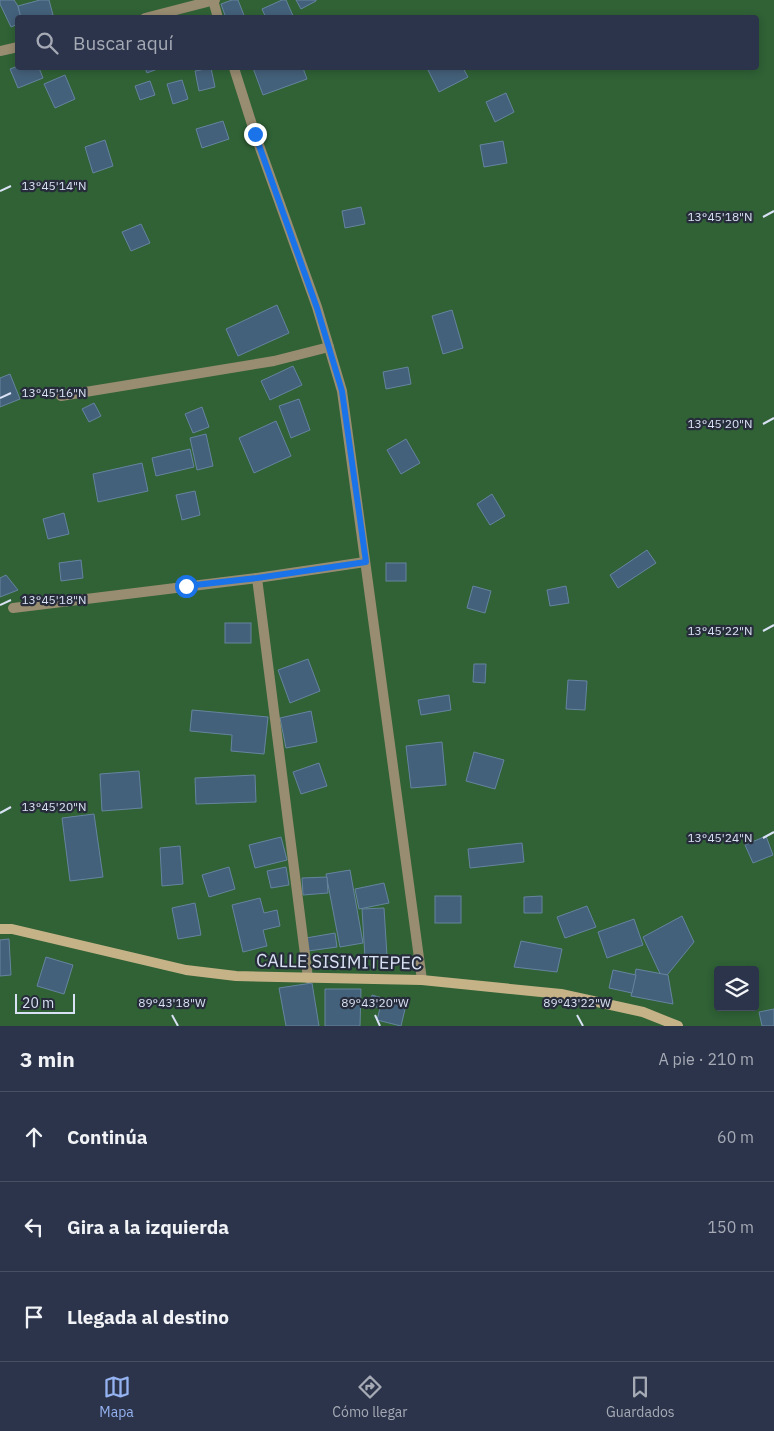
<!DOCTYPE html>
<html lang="es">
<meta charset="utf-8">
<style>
body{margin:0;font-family:"IBM Plex Sans",sans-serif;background:#333c52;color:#f1f3f6}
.controls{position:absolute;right:15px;bottom:15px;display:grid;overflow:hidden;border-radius:5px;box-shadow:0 2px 8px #0003}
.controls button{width:45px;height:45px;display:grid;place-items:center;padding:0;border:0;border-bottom:1px solid #474f63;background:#2b344b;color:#f1f3f6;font:25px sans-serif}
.scale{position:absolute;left:15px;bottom:12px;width:60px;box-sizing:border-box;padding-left:5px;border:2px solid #d9e1f4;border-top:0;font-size:14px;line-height:18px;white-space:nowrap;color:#d9e1f4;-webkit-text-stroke:4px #262c3a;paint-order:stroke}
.stop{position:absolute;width:15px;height:15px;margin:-11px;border:4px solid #1a73e8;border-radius:50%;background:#fff}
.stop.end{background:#1a73e8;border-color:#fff;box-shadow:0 1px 5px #0008}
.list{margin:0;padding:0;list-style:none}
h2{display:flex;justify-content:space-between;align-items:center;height:65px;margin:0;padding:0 20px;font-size:21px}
h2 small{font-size:16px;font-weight:400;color:#a6aab5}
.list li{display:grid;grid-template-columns:32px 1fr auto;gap:15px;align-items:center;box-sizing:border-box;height:90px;padding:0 20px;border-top:1px solid #474f63}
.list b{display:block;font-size:19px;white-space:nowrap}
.list em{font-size:16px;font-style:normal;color:#a6aab5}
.icon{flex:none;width:28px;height:28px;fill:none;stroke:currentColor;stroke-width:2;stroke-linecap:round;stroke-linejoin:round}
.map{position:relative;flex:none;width:774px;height:1026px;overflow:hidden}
.search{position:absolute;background:#2b344b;box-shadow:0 2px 8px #0003;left:15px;right:15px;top:15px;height:55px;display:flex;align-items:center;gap:12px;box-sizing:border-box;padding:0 18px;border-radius:5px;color:#a6aab5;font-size:19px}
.sheet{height:335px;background:#2b344b}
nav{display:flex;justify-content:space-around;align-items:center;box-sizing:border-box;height:70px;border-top:1px solid #474f63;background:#2b344b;font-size:14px;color:#a6aab5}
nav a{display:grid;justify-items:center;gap:2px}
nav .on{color:#95b2f1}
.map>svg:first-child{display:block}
.green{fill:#306236;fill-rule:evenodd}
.building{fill:#44617b;stroke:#66849f}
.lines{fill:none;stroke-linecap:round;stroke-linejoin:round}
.lane{stroke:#988c71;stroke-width:10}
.street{stroke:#988c71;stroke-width:10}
.secondary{stroke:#c6b287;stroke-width:10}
.route{stroke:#1a73e8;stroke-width:6}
.ticks{fill:none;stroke:#d9e1f4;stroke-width:2}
.labels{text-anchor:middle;stroke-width:4.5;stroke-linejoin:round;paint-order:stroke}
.street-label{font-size:18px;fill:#d9e1f4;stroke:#262c3a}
.ticks-label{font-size:12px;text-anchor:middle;fill:#d9e1f4;stroke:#262c3a;stroke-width:4.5;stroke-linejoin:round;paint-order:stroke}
</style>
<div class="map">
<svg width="774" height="1026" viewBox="0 0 774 1026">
<rect width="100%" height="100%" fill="#394564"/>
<path class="green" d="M0,0h774v1026h-774zM18,18h738v50h-738zM718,970h37v37h-37z"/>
<g class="building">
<polygon points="0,0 14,0 18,6 21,18 18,18 18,24 11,27 0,4"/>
<polygon points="40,0 49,0 53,15 42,18 21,18 18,6"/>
<polygon points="232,0 238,0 245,18 226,18 221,4"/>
<polygon points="282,0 286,0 294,18 266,18 262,9"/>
<polygon points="296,0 316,0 316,1 301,9"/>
<polygon points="18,66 18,68 39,68 43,78 18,88 10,69"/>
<polygon points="145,68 160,68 147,73"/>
<polygon points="211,68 215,87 199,91 195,71"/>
<polygon points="253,68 303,68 307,79 263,95"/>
<polygon points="432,68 463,68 468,77 439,92 428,70"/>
<polygon points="65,75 75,99 55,108 44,84"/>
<polygon points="182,80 188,99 173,104 167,84"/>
<polygon points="150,81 155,95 140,100 135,86"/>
<polygon points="506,93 514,112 495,122 486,102"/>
<polygon points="223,121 229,139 202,148 196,129"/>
<polygon points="105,140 113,166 93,173 85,147"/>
<polygon points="503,141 507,163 484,167 480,145"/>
<polygon points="361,207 365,224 345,228 342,211"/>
<polygon points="141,224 150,243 131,251 122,232"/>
<polygon points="277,305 289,333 238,356 226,329"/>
<polygon points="452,310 463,348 443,354 432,316"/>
<polygon points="293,366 302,385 270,400 261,381"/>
<polygon points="408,367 411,384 386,389 383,372"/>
<polygon points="10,374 20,399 0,407 0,378"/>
<polygon points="299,399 310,430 291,438 279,406"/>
<polygon points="94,403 101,416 89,422 82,409"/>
<polygon points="202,407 209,427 193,433 185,414"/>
<polygon points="276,421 291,456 254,473 239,438"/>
<polygon points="206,434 213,466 197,470 190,438"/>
<polygon points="406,439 420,463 401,474 387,450"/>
<polygon points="190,449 194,467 156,476 152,458"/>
<polygon points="142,463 148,491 98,502 93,474"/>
<polygon points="195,491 200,515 182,520 176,495"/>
<polygon points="492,494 505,516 490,525 477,504"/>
<polygon points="64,513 69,534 48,539 43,519"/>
<polygon points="647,550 656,563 618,588 610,575"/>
<polygon points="81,560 83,578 61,581 59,563"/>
<rect x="386" y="563" width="20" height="18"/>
<polygon points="6,575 18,590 0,597 0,578"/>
<polygon points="473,586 491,591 485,613 467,608"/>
<polygon points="566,586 569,603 550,606 547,590"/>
<rect x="225" y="623" width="26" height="20"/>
<polygon points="308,659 320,691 290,703 278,670"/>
<polygon points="474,664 486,664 485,683 473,682"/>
<polygon points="568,680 587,681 585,710 566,709"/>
<polygon points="449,695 451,710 421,715 418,700"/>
<polygon points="192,710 268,717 264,754 231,751 232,735 190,731"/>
<polygon points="311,711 317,742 286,748 280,718"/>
<polygon points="442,742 446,785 411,788 406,746"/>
<polygon points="474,752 504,760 495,789 466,781"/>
<polygon points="319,763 327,786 301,794 293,772"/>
<polygon points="139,771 142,808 102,811 100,774"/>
<polygon points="255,775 256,802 196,804 195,778"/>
<polygon points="94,814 103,877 70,881 62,818"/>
<polygon points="766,836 773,855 753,863 745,845"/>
<polygon points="281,837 287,860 255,868 249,845"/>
<polygon points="522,843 524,862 470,868 468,849"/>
<polygon points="180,846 183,884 162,886 160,848"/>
<polygon points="229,867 235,889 209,897 202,875"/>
<polygon points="286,867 289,885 271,888 267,871"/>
<polygon points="350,870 363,943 340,947 326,874"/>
<polygon points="327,877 328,893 303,895 302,878"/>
<polygon points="384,883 389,903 359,909 355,889"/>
<rect x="435" y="896" width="26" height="27"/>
<polygon points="542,896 542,913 524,913 524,897"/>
<polygon points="260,898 264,913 277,910 280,926 263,930 267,946 243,952 232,905"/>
<polygon points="195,903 201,935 178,939 172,908"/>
<polygon points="587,906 596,927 565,938 557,917"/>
<polygon points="384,908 387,956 365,958 362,909"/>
<polygon points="682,916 694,942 663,980 643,937"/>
<polygon points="634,919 643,945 607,958 598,932"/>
<polygon points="335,933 337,947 308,951 306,938"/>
<polygon points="9,939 11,975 0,976 0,940"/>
<polygon points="521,941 562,949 557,972 514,967"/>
<polygon points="46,957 73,965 64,994 37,986"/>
<polygon points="636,969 668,975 673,1004 631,996"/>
<polygon points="613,970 636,975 632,993 609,988"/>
<polygon points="312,983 319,1026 286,1026 279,988"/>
<polygon points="325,989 361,989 360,1026 325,1026"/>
<polygon points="372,995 406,1005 401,1026 377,1020 380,1008 369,1005"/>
<polygon points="774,1009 774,1026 762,1026 759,1012"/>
</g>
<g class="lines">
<g class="lane">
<polyline points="145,18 215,0"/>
<polyline points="0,51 18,47"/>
<polyline points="257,578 308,978"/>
</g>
<g class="street">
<polyline points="213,0 218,18"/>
<polyline points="234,68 255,134 317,307 342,391 422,980"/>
<polyline points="61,396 274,361 329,347"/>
<polyline points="13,608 257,578 365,562"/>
</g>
<polyline class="secondary" points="0,929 12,929 186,970 236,976 422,980 561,994 643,1012 678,1026"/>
</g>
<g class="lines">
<polyline class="route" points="186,586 257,578 366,562 342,391 317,308 255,134"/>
</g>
<path class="ticks" d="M0,191l11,-5M763,217l11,-6M0,398l11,-5M763,424l11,-6M0,605l11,-5M763,631l11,-6M0,813l11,-6M763,838l11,-6M172,1015l6,11M375,1015l5,11M577,1015l6,11"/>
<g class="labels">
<g class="street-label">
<text transform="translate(339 962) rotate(1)" y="6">CALLE SISIMITEPEC</text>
</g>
</g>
<g class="ticks-label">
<text x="54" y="190">13°45'14"N</text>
<text x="720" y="221">13°45'18"N</text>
<text x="54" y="397">13°45'16"N</text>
<text x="720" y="428">13°45'20"N</text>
<text x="54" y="604">13°45'18"N</text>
<text x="720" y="635">13°45'22"N</text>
<text x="54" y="811">13°45'20"N</text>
<text x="720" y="842">13°45'24"N</text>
<text x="172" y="1007">89°43'18"W</text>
<text x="375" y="1007">89°43'20"W</text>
<text x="577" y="1007">89°43'22"W</text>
</g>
</svg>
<div class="controls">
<button><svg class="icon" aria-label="layers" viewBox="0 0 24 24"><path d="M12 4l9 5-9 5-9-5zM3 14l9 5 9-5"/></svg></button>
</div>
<div class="scale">20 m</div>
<div class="stop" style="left:186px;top:586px"></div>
<div class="stop end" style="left:255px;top:134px"></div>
<div class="search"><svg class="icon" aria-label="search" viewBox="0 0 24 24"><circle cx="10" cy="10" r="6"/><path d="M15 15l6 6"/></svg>Buscar aquí</div>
</div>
<section class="sheet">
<h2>3 min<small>A pie · 210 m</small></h2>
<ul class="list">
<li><svg class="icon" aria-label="ahead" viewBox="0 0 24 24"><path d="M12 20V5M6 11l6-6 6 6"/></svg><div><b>Continúa</b></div><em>60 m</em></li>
<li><svg class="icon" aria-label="left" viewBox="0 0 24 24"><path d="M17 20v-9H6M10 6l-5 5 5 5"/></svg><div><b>Gira a la izquierda</b></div><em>150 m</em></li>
<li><svg class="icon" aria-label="arrive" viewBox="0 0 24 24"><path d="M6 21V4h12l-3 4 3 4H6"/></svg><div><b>Llegada al destino</b></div></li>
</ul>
</section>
<nav>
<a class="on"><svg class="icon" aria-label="map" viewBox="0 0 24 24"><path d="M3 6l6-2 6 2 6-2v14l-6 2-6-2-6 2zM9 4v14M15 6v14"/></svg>Mapa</a>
<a><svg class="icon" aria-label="directions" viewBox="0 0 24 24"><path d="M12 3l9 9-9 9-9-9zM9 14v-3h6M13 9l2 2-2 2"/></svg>Cómo llegar</a>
<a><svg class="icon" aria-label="saved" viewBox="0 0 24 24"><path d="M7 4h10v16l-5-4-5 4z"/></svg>Guardados</a>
</nav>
